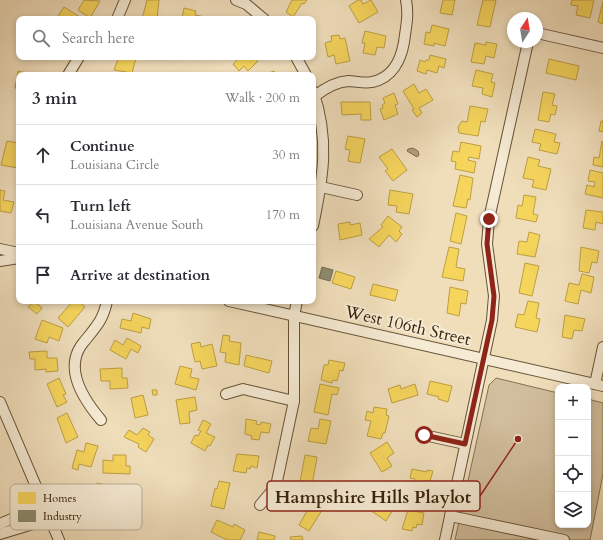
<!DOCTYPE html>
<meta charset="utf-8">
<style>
body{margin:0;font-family:Cardo,serif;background:#f7f7f7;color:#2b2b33}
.controls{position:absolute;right:12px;bottom:12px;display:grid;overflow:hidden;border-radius:8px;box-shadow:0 2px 6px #0003}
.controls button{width:36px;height:36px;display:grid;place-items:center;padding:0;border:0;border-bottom:1px solid #e1e1e2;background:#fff;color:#2b2b33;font:20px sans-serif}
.compass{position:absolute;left:507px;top:12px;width:36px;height:36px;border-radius:50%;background:#fff;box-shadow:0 2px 6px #0003;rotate:12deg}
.stop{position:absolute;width:12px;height:12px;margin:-9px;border:3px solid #8f2418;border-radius:50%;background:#fff}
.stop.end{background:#8f2418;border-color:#fff;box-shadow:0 1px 4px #0008}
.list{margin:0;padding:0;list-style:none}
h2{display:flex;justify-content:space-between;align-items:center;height:52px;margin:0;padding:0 16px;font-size:17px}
h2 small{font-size:13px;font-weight:400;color:#7c7c81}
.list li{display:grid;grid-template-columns:26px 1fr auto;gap:12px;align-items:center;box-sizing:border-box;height:60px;padding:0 16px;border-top:1px solid #e1e1e2}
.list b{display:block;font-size:15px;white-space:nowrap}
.list p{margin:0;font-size:13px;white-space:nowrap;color:#7c7c81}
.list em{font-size:13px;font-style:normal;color:#7c7c81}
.icon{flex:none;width:22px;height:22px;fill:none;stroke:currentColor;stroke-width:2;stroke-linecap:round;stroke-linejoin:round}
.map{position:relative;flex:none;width:603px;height:540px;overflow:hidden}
.search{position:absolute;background:#fff;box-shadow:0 2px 6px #0003;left:16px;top:16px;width:300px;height:44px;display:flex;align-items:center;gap:10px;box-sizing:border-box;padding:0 14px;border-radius:8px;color:#7c7c81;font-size:15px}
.panel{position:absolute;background:#fff;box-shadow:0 2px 6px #0003;left:16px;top:72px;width:300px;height:232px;border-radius:8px}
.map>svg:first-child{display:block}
.green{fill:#d1be9d;stroke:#847054}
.water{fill:#b19e7f;stroke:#816c50}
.homes{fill:#f6d55c;stroke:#bd9f43}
.industry{fill:#8c8c6e;stroke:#736c50}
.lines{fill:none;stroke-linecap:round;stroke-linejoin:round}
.minor-casing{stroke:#665136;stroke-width:12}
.minor{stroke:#f5ead3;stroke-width:10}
.route{stroke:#8f2418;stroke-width:5}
.labels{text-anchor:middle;stroke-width:4;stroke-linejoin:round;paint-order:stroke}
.street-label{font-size:17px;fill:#38220a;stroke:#f5ead3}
.key{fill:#f5ead3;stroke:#bcae97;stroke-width:1}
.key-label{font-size:11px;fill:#38220a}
.leader{fill:none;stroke:#8f2418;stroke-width:1.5}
.callout-dot{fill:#8f2418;stroke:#f5ead3;stroke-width:1.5}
.callout{fill:#f5ead3;stroke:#8f2418;stroke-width:1.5}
.callout-label{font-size:18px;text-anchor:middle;font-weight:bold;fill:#38220a}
</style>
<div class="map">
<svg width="603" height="540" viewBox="0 0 603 540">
<rect width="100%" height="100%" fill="#f0debb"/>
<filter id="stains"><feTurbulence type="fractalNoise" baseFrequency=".005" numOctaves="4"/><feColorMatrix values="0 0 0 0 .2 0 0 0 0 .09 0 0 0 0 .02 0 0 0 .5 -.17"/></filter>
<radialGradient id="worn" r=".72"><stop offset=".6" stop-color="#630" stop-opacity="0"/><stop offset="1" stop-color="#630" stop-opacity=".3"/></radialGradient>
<polygon class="green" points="496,378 558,393 558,525 588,525 588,399 603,403 603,474 590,540 455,540 489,385"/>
<polygon class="water" points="413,148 418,151 419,155 417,157 407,151 408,149"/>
<g class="homes">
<polygon points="84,0 100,1 90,18 78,10"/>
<polygon points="147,0 159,0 157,19 142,19"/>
<polygon points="292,0 307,0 304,4 302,3 293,17 286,12"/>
<polygon points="358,0 361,0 363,4 371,0 378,12 359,23 349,6"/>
<polygon points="443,0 455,0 452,15 440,13"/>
<polygon points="483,0 496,0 490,27 477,25"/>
<polygon points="572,0 594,0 590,18 576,15 578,6 571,5"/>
<polygon points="603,1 603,24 598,22"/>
<polygon points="64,7 80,17 79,19 56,19"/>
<polygon points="184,8 196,11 195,15 205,17 205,19 182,18"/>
<polygon points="432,25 449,29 445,46 434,43 434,46 424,44 426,32 430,33"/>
<polygon points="365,31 386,36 384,48 377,47 375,55 363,53 365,43 362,43"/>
<polygon points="339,35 340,39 345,38 350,61 336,64 334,55 328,57 325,43 332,41 331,36"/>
<polygon points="486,42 497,44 494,58 486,56 484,64 471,62 475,43 486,45"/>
<polygon points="430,55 446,59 444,68 439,66 437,73 427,70 426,74 417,71 420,60 425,62 426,60 429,60"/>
<polygon points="115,57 136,58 132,73 114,70 118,59"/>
<polygon points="235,57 254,57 258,61 248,71 244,66 239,71 233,64 237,60"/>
<polygon points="549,59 579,66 576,80 546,73"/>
<polygon points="476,70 493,74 491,82 495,83 492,97 482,94 483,88 472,86"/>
<polygon points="18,71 35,75 19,75 19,89 15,88"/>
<polygon points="274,71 276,75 264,75"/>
<polygon points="414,84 419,93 426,89 433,100 419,108 422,113 417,117 412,110 414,109 403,91"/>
<polygon points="543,92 555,94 552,105 557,106 555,115 551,114 549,122 538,120"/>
<polygon points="394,93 398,104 395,105 398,114 384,120 380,109 383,108 382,105 385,103 383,98"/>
<polygon points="341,102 370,102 371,120 361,120 361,114 342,115"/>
<polygon points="470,106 488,109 485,122 481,121 478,136 459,133 458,127 462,121 467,122"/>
<polygon points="601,121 603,121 603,132 599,131"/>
<polygon points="535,129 556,134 554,142 560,143 557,154 539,150 541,144 532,142"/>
<polygon points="348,136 365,139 360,163 348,161 350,150 345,149"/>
<polygon points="7,141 19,143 18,168 1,165"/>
<polygon points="602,141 603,142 603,167 593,165 594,157 599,158"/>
<polygon points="461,142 481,146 479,159 469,157 468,160 476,162 474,173 455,169 456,162 451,161 453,151 459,152"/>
<polygon points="392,149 407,170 393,181 385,171 388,169 379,157"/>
<polygon points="528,157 540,160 538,166 551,169 546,190 532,187 534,180 523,178"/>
<polygon points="590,170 603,173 603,198 585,194 587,185 594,187 595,182 588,181"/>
<polygon points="460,175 473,178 470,200 468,199 466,208 453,206"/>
<polygon points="0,190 5,191 3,200 14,202 11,213 0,211"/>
<polygon points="390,190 413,194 409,214 396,212 397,206 388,205"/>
<polygon points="524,195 536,197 533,214 538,215 536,222 516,218 518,205 522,206"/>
<polygon points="586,210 603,212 603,224 596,222 595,230 583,228"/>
<polygon points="456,213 467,216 461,244 450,241"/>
<polygon points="388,216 402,227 399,231 402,234 396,242 389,235 379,247 369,239 383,227 381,225"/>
<polygon points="350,222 350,225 360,223 362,235 340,240 338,224"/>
<polygon points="529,232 540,235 535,257 517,254 519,241 527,242"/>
<polygon points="449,247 459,249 456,267 465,269 463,281 442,277"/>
<polygon points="581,247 599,251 597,263 592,262 589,273 579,271"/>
<polygon points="525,263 539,266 532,296 519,293"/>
<polygon points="336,271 355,277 351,289 332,283"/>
<polygon points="582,274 594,277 591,293 581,290 578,304 565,301 569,283 579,285"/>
<polygon points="373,284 398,290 395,301 370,295"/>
<polygon points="450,287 468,291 466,304 461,303 459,316 447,313"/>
<polygon points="34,301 42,308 37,314 28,307"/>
<polygon points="73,301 78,301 85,307 68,327 58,318"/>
<polygon points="528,301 539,303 536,318 540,319 537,332 515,327 518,314 524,315"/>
<polygon points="133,313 151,319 149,329 142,327 141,333 120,328 122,319 131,321"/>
<polygon points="565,315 585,319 582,331 574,330 572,339 562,337"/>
<polygon points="42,320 63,328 59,341 49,337 47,343 35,339"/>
<polygon points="223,335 230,336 229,341 241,343 239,365 225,362 226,353 220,352"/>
<polygon points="127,338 141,346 138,353 131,349 126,359 110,350 115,340 123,345"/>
<polygon points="200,342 201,347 212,344 217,366 202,369 200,361 195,362 191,344"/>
<polygon points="47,351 47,358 57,358 58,371 46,372 46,369 35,370 35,359 30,359 29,352"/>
<polygon points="246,355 272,361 269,373 244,366"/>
<polygon points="329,360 345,363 343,371 340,370 337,381 333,380 332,383 321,380 324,365 328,365"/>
<polygon points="180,366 192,369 190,377 199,379 196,390 175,384"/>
<polygon points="122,368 122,378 127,378 128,388 110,389 110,381 101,381 100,369"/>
<polygon points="59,378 66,394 63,395 67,402 57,407 47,384"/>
<polygon points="430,381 452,386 448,402 438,399 439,397 427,394"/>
<polygon points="320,384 339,388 337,395 332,394 328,415 314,412"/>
<polygon points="415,384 418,395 392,403 388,389 400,385 401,389"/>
<polygon points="152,390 157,390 157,395 153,395"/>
<polygon points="143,395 148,415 135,418 131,398"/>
<polygon points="195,397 197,410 189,412 190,423 180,424 176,400"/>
<polygon points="374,407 387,409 386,415 389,416 385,433 383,433 381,439 367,436 371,421 365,420 367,411 373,413"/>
<polygon points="67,413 78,437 66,443 57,418"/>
<polygon points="246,419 257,421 256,424 260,425 261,422 271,424 269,433 261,432 259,440 251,439 252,436 245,434"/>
<polygon points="320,419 331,421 326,444 308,441 311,428 318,429"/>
<polygon points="203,420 211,424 206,433 215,437 210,446 208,445 205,451 191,443 195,435 198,436 201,431 198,430"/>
<polygon points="143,428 150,432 148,435 154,439 146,452 138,447 139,444 124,437 129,430 137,435"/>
<polygon points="387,442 394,453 387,458 392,466 382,472 370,453"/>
<polygon points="86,443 98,446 91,467 79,464 78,470 72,468 77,450 84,452"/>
<polygon points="237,454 259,456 257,468 251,466 250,469 247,468 246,473 233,471"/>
<polygon points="113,455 126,455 126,466 130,466 130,474 103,473 103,460 113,461"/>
<polygon points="305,455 317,457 312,485 300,482"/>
<polygon points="412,469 427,472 427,470 433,471 430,481 427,481 426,484 414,482 415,479 410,478"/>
<polygon points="219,481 230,483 224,509 211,506 215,488 217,489"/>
<polygon points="97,483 107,485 105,496 94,494"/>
<polygon points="374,497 393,510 386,521 367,508"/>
<polygon points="311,504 322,510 309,531 299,525"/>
<polygon points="408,510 424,513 422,525 417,524 416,528 413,527 412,531 402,529"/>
<polygon points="217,520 233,527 234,524 245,530 240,540 227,540 211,532"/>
<polygon points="259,532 275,536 274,540 257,540"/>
<polygon points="302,536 303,540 291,540 290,537"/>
</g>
<polygon class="industry" points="322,267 333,270 330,281 319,278"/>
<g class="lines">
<g class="minor-casing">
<g id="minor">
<polyline points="236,0 246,4 264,19"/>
<polyline points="117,19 125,0"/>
<polyline points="537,33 603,48"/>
<polyline points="296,57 306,75"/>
<polyline points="68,75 79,57"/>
<path d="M313,91c17,48 10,87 0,135"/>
<path d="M315,96c9,-7 20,-14 33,-15 8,0 16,3 24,1 20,-4 29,-22 32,-40 2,-15 5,-27 2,-42"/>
<polyline points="321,187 357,195"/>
<polyline points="0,249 19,253"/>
<polyline points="0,261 19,258"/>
<polyline points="229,301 603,386"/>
<polyline points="595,384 603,347"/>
<polyline points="226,394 243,389 294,401"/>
<polyline points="0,402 59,540"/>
<path d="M101,420c-17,-20 -38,-52 -18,-77 12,-15 20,-22 24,-42"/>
<polyline points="424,435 465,444"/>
<polyline points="260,505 276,486 294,401 294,316 297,301"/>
<polyline points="450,516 564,540"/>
<polyline points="0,524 28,512 47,511"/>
<polyline points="0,534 33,524 47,511"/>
<polyline points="445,540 492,320 494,296 487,244 489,219 528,42"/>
</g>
</g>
<use href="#minor" class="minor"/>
</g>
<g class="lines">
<polyline class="route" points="424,435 465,444 492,320 494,296 487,244 489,219"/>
</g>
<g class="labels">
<g class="street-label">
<text transform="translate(408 325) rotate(13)" y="6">West 106th Street</text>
</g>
</g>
<rect x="10" y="484" width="132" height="46" rx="6" class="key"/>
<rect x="18" y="492" width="18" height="12" fill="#f6d55c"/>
<rect x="18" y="510" width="18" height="12" fill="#8c8c6e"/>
<g class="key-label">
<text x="43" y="502">Homes</text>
<text x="43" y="520">Industry</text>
</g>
<path class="leader" d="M518 439L480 496"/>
<circle class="callout-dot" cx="518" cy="439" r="4"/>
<rect class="callout" x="267" y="481" width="213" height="30" rx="4"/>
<g class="callout-label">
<text x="373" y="503">Hampshire Hills Playlot</text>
</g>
<rect width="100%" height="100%" filter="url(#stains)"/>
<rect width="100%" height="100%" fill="url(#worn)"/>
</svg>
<div class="controls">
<button>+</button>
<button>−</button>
<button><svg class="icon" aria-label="locate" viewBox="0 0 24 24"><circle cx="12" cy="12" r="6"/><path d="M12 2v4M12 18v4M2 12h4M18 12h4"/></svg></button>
<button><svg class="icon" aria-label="layers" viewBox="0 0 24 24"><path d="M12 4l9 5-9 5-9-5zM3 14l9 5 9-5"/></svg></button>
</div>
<svg class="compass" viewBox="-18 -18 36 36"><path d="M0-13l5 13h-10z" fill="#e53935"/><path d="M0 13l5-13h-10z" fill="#7c7c81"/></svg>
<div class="stop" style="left:424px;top:435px"></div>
<div class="stop end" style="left:489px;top:219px"></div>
<div class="search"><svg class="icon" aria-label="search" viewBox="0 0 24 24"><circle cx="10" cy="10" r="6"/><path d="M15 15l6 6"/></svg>Search here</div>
<section class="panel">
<h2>3 min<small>Walk · 200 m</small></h2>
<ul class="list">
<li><svg class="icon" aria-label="ahead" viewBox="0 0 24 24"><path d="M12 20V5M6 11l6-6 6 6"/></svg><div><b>Continue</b><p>Louisiana Circle</p></div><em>30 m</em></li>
<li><svg class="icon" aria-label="left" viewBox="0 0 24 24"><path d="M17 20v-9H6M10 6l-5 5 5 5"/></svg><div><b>Turn left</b><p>Louisiana Avenue South</p></div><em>170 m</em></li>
<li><svg class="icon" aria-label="arrive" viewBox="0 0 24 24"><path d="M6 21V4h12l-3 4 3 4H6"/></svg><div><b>Arrive at destination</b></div></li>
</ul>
</section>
</div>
